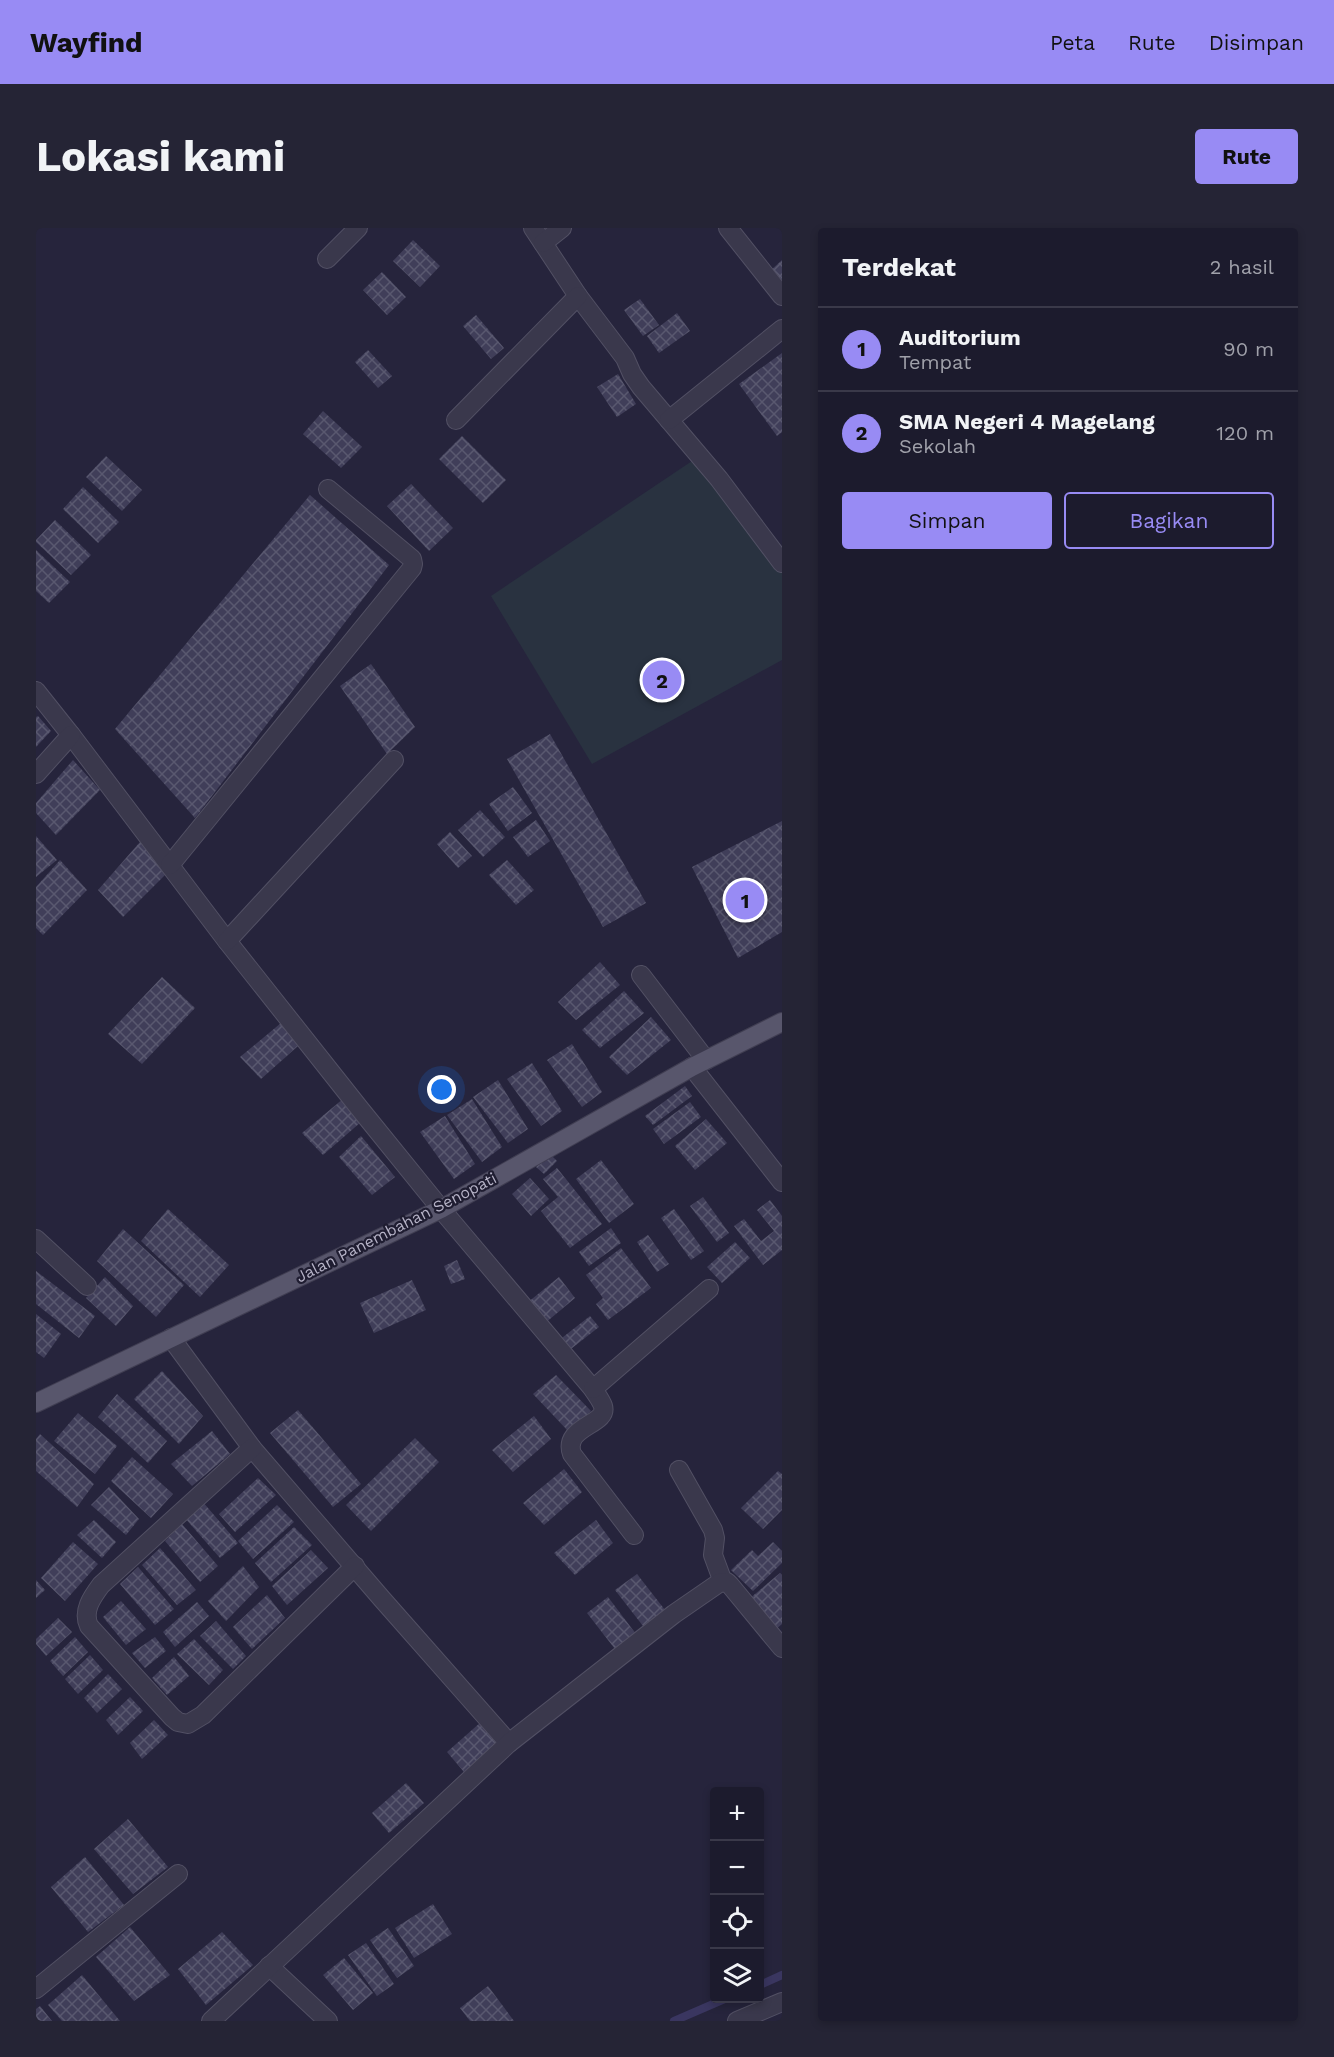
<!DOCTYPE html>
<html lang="id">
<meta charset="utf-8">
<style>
body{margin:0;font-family:"Work Sans",sans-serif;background:#252435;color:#f1f3f6}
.controls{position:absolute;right:18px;bottom:18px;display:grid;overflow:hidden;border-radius:6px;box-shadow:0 3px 9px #0003}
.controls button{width:54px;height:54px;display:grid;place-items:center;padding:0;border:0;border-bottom:2px solid #3a3949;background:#1c1b2d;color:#f1f3f6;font:30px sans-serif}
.you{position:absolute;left:406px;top:862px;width:21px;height:21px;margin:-15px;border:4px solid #fff;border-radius:50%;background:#1a73e8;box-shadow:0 0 0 9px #1a73e833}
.badge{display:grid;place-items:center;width:39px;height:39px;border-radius:50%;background:#988bf4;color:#111;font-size:20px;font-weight:700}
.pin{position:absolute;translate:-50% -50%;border:3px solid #fff;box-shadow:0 2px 6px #0006}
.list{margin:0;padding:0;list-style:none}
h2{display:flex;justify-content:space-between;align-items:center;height:78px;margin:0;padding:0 24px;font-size:26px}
h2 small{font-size:20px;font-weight:400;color:#a0a1aa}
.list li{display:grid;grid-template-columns:39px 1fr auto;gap:18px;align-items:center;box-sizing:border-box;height:84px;padding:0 24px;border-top:2px solid #3a3949}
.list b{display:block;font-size:22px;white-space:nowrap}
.list p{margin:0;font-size:20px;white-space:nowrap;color:#a0a1aa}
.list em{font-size:20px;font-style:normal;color:#a0a1aa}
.actions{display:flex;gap:12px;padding:18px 24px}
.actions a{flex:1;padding:14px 0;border:2px solid #988bf4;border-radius:6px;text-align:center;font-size:21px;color:#988bf4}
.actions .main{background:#988bf4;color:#111}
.icon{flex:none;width:33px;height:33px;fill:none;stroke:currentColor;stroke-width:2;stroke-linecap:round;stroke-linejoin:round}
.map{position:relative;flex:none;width:746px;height:1793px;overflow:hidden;border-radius:6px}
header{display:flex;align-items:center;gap:36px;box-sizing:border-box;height:84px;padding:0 30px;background:#988bf4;color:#111}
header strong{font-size:28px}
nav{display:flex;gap:33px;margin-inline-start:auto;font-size:21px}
.intro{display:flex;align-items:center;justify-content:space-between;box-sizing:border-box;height:144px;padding:0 36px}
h1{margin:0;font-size:42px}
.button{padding:15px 27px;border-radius:6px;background:#988bf4;color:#111;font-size:21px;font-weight:700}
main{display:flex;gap:36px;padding:0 36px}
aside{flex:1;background:#1c1b2d;border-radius:6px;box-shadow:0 3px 9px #0003}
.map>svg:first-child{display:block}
.pitch{fill:#293240}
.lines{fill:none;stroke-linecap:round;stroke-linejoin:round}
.stream{stroke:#3a3660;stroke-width:8}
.building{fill:url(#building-cross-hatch)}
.minor-casing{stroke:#525064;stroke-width:20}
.major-casing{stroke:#403e52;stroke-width:20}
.minor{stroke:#3a384c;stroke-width:18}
.major{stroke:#58566c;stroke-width:18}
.labels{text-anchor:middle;stroke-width:4.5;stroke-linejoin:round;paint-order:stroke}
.street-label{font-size:16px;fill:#b6b3c7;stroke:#1f1d31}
</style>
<header>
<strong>Wayfind</strong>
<nav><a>Peta</a><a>Rute</a><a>Disimpan</a></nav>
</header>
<div class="intro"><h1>Lokasi kami</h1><a class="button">Rute</a></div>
<main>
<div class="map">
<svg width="746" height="1793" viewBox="0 0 746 1793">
<defs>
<pattern id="building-cross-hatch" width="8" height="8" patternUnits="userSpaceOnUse" patternTransform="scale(1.5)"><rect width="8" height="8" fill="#403e59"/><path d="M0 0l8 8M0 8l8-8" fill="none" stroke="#59586f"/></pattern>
</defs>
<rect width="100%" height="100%" fill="#26243c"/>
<polygon class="pitch" points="659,231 746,340 746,432 556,536 455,368"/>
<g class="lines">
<g class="stream">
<polyline points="724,1757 746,1747"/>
<polyline points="638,1793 691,1770"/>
</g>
</g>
<g class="building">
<polygon points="377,12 404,38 384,59 357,33"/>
<polygon points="746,32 746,56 734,43"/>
<polygon points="346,44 370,69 351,87 327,62"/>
<polygon points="604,71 623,97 607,108 588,82"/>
<polygon points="641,85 654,103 623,125 611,108"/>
<polygon points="440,87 468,120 455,131 427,98"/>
<polygon points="332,122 356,148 342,160 319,134"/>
<polygon points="746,125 746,204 741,208 703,156"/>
<polygon points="582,146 600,176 581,189 561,159"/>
<polygon points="287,183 326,219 305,240 267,206"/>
<polygon points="426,208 470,252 447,275 403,231"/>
<polygon points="70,228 106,262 86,283 50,249"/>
<polygon points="375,256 417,300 393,323 351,278"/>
<polygon points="47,259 83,294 62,315 27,281"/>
<polygon points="274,267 353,337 159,590 79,501"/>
<polygon points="19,292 55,327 35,347 0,314 0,312"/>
<polygon points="0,322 34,354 13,375 0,363"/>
<polygon points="335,436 379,499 351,526 304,458"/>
<polygon points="2,488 15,503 0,519 0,489"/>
<polygon points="514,506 610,675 567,699 471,531"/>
<polygon points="37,532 64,562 20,607 0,585 0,575"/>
<polygon points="477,559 496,585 472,603 453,576"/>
<polygon points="444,582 469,609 447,629 422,602"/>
<polygon points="500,592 514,613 492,629 477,609"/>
<polygon points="746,593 746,704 702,730 656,639"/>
<polygon points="414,604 436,628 422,640 401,616"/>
<polygon points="0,608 21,632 0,649"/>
<polygon points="104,614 132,644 87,689 62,662"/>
<polygon points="24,632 51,662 7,707 0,700 0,659"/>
<polygon points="471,632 498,662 480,677 453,647"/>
<polygon points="564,734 584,757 540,792 522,774"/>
<polygon points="126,749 159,780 106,836 72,806"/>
<polygon points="588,763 608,785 564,820 546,802"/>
<polygon points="615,789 635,812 591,847 573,829"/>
<polygon points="245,795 262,818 225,851 204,829"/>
<polygon points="536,816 566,864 546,879 511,832"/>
<polygon points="496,835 526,883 505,898 471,851"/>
<polygon points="462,852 492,901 472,915 437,869"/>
<polygon points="649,858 656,868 617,897 609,888"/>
<polygon points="307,871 325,894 287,927 266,905"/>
<polygon points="436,871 466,919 446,934 411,887"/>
<polygon points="654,874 665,889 628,916 617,901"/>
<polygon points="409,888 439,936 418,951 384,904"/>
<polygon points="670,891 691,915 659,942 639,918"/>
<polygon points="325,908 359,949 336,967 303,929"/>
<polygon points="513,925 521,933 508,946 500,939"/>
<polygon points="565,932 598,976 573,995 540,951"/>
<polygon points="521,940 566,996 534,1020 505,983 522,969 507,951"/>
<polygon points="494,950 513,971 495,988 476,966"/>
<polygon points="667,969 693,1005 681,1014 654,978"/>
<polygon points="734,972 746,988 746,1022 727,1037 698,998 708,991 725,1013 738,1003 721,982"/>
<polygon points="132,981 193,1037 164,1069 105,1013"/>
<polygon points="638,981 668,1023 655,1032 625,990"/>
<polygon points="575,1000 585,1015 553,1038 543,1024"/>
<polygon points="87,1001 148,1057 120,1089 61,1033"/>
<polygon points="612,1007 633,1036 621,1044 601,1014"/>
<polygon points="699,1014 714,1030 686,1055 671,1039"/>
<polygon points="585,1020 615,1060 572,1092 560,1076 567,1070 550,1047"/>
<polygon points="421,1032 429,1051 415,1056 408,1038"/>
<polygon points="0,1043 59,1088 43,1110 0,1076"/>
<polygon points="69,1049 97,1078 80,1098 50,1070"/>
<polygon points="523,1049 539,1070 508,1096 491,1075"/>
<polygon points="376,1052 390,1082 338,1105 324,1075"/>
<polygon points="0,1086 25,1106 8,1130 0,1124"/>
<polygon points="554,1088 563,1099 531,1124 522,1113"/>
<polygon points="126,1143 167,1188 143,1216 98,1171"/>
<polygon points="520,1147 555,1183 534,1205 497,1166"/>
<polygon points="81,1166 131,1213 112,1235 62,1189"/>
<polygon points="262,1182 325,1256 297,1279 234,1205"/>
<polygon points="42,1185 81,1218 59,1246 18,1213"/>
<polygon points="498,1188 515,1211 477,1244 456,1222"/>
<polygon points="176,1203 194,1226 156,1258 135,1236"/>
<polygon points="4,1206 58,1256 41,1279 0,1243 0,1211"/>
<polygon points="379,1210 403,1234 335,1303 310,1277"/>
<polygon points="96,1229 137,1266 115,1290 75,1253"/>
<polygon points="528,1241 546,1264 508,1297 487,1275"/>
<polygon points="742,1243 746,1246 746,1282 727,1301 705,1280"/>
<polygon points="222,1250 240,1267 199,1304 183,1286"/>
<polygon points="73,1259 103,1291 90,1307 55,1277"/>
<polygon points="166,1273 202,1315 184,1330 148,1289"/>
<polygon points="241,1277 258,1294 217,1331 202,1313"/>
<polygon points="58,1292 80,1314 66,1330 41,1307"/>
<polygon points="560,1292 577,1315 539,1347 518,1325"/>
<polygon points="146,1296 182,1338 164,1354 129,1313"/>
<polygon points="258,1299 276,1317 235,1354 219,1335"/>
<polygon points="37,1314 62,1336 29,1373 5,1350"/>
<polygon points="737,1314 746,1323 746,1335 717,1363 695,1342 716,1322 722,1328"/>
<polygon points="124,1320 160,1362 141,1377 106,1337"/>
<polygon points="275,1322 292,1340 251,1377 236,1358"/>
<polygon points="207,1338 223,1359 190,1393 172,1373"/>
<polygon points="102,1339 138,1381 119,1397 84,1356"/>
<polygon points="744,1345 746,1347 746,1396 739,1402 713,1371"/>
<polygon points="601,1346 629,1382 607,1398 579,1362"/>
<polygon points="0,1352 9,1362 0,1370"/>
<polygon points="231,1367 249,1390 216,1421 197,1399"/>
<polygon points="572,1369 600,1406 579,1421 551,1385"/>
<polygon points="85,1373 110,1401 90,1417 67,1389"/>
<polygon points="161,1374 173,1388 139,1419 127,1404"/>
<polygon points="22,1390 36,1404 10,1428 0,1416 0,1411"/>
<polygon points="180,1393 210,1428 197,1441 164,1408"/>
<polygon points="39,1409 52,1424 27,1448 14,1433"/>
<polygon points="119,1409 130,1423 109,1440 96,1425"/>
<polygon points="158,1411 187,1442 173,1457 141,1426"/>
<polygon points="54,1427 67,1442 42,1466 29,1451"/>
<polygon points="138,1429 153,1448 131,1467 116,1450"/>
<polygon points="72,1446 86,1461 61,1485 48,1470"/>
<polygon points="94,1469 107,1483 82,1507 70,1492"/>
<polygon points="118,1492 132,1507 106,1531 94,1515"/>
<polygon points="445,1494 463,1515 428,1544 411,1524"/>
<polygon points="370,1555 388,1575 353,1605 336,1585"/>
<polygon points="92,1591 132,1639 97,1666 58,1621"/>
<polygon points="49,1629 88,1677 52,1704 15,1659"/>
<polygon points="397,1676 416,1706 378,1730 359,1700"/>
<polygon points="94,1699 134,1747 98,1773 60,1729"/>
<polygon points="352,1700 378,1738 361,1750 334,1712"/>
<polygon points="186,1704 217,1737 170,1777 142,1741"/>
<polygon points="330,1715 358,1756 341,1768 312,1727"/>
<polygon points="308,1730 337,1765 317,1782 287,1747"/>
<polygon points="46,1747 84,1793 26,1793 12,1777"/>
<polygon points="452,1758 478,1793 434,1793 424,1780"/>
<polygon points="4,1778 16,1793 0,1793 0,1781"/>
</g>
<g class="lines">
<g class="minor-casing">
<g id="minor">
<polyline points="497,0 542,68 589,130 596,146 605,159 683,251 746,335"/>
<polyline points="692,0 746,68"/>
<polyline points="507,15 526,0"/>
<polyline points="291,31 322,0"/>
<polyline points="420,192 542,68"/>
<polyline points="633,192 746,101"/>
<path d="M0,463l35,44 156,206 133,168 81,100 152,180c3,5 8,11 10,17 6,19 -41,20 -31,48l62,81"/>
<polyline points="0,546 35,507"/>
<polyline points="134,637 376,340 377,336 376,331 292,261"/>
<polyline points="191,713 358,532"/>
<polyline points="605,747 670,832"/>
<polyline points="656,839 746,954"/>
<polyline points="0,1011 51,1058"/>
<polyline points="135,1110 216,1220 346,1371 473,1515"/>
<polyline points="557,1161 673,1061"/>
<path d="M216,1220l-151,137c-9,12 -19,26 -12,41l83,91 6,5 10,2 15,-9 152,-149"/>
<polyline points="643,1242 677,1302 679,1310 677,1327 687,1354"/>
<polyline points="233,1738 292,1793"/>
<polyline points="0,1761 142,1646"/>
<polyline points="175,1793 473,1515 638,1386 683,1355 691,1354 694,1357 746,1420"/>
<polyline points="701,1793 746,1774"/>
</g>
</g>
<g class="major-casing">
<polyline id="major" points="0,1175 405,981 656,839 746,794"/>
</g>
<use href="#minor" class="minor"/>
<use href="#major" class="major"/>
</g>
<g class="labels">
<g class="street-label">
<text transform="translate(360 999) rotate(-27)" y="6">Jalan Panembahan Senopati</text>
</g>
</g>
</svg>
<div class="controls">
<button>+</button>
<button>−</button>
<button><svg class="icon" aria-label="locate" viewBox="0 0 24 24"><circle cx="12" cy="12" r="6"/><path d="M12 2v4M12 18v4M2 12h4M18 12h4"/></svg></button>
<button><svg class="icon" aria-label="layers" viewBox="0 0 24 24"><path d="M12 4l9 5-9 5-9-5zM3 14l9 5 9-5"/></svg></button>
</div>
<div class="you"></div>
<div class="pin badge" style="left:709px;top:672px">1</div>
<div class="pin badge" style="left:626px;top:452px">2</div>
</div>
<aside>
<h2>Terdekat<small>2 hasil</small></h2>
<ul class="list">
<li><span class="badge">1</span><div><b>Auditorium</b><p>Tempat</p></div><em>90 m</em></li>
<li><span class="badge">2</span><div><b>SMA Negeri 4 Magelang</b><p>Sekolah</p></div><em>120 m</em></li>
</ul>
<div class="actions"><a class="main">Simpan</a><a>Bagikan</a></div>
</aside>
</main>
